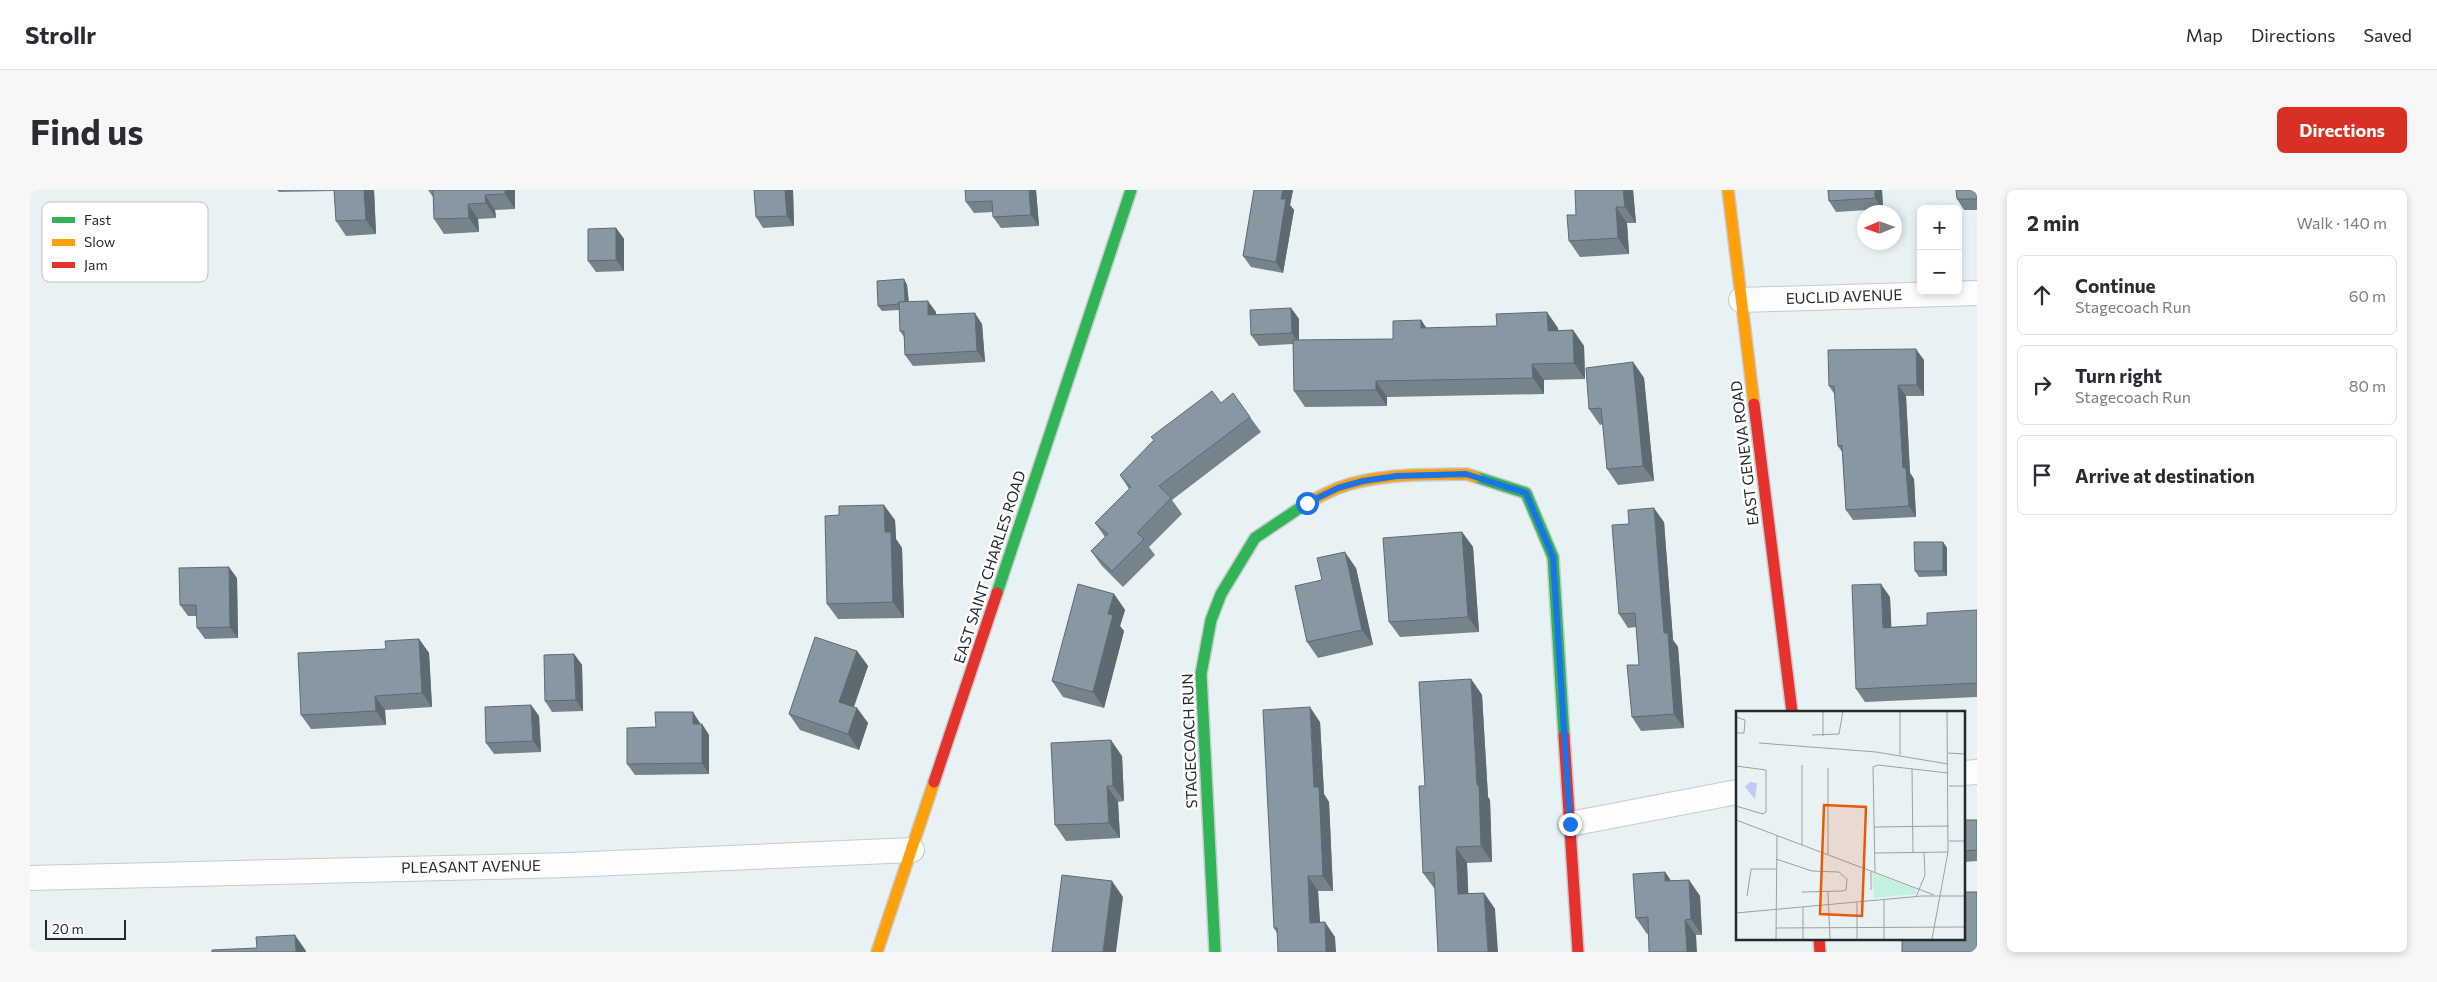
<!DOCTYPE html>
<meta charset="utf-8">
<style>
body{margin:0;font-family:Commissioner,sans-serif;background:#f7f7f7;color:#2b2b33}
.controls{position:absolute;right:15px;top:15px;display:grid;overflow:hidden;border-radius:8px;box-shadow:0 2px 8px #0003}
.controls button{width:45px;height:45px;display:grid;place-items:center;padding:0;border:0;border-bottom:1px solid #e1e1e2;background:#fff;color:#2b2b33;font:25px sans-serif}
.compass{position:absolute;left:1827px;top:15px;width:45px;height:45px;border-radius:50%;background:#fff;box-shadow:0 2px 8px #0003;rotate:268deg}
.scale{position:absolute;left:15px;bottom:12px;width:81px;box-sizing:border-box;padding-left:5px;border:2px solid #242a2c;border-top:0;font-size:14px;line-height:18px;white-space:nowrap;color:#242a2c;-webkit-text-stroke:4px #fff;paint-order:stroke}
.stop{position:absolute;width:15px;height:15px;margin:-11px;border:4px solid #1a73e8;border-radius:50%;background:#fff}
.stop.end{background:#1a73e8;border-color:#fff;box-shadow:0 1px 5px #0008}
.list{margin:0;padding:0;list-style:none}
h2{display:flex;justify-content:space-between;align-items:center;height:65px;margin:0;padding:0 20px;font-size:21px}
h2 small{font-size:16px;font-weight:400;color:#7c7c81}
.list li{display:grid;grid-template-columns:32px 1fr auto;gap:15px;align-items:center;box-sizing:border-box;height:80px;margin:0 10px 10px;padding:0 10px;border:1px solid #e1e1e2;border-radius:8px}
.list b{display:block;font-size:19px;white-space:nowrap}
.list p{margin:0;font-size:16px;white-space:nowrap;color:#7c7c81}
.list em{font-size:16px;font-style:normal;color:#7c7c81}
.icon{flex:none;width:28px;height:28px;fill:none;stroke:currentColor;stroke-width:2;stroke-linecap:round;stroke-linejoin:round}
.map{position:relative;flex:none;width:1947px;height:762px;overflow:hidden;border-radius:8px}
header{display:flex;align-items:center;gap:30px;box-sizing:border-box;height:70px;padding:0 25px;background:#fff;border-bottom:1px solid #e1e1e2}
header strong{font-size:24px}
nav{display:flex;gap:28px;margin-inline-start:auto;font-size:18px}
.intro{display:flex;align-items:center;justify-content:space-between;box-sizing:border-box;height:120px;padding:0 30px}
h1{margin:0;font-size:35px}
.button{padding:12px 22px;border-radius:8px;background:#d93025;color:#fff;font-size:18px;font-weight:700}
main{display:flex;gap:30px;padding:0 30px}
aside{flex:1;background:#fff;border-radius:8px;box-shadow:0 2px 8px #0003}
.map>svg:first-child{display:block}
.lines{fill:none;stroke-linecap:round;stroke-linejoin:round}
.street-casing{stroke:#c5ccce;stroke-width:26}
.fast-casing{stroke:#c5ccce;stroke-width:14}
.slow-casing{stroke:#c5ccce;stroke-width:14}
.jam-casing{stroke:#c5ccce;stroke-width:14}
.street{stroke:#fcfdfd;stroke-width:24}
.fast{stroke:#30b455;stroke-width:11}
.slow{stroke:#ff9f0a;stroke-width:11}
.jam{stroke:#e5322d;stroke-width:11}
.wall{fill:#74838c}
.shaded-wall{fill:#5e6a72}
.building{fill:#8798a3;stroke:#5e6a72}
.route{stroke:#1a73e8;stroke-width:6}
.labels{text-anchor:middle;stroke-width:5;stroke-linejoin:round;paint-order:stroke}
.street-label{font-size:15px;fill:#242a2c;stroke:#fff}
.inset-road{fill:none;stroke:#9aa1a4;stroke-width:1}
.view{fill:#e8590c;fill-opacity:0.15;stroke:#e8590c;stroke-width:2.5}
.inset-edge{fill:none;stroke:#242a2c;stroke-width:2.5}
.key{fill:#fff;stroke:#bdbfc0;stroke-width:1}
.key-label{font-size:14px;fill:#242a2c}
</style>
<header>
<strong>Strollr</strong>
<nav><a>Map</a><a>Directions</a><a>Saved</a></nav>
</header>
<div class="intro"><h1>Find us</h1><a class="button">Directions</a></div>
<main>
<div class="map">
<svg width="1947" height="762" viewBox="0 0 1947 762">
<rect width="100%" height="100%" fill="#e8f1f4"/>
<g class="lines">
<g class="street-casing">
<g id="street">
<polyline points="1711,110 1947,103"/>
<polyline points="1933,583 1947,582"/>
<polyline points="1540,634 1707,602"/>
<polyline points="0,688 538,675 882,660"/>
</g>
</g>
<g class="fast-casing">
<g id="fast">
<polyline points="1446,287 1496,303 1523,367 1534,546"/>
<polyline points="967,403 1101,0"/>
<polyline points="1185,762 1171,484 1181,430 1191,404 1225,348 1277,313"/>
</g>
</g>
<g class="slow-casing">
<g id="slow">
<polyline points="1698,0 1724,214"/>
<path d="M1277,313c10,-5 21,-11 31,-15 41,-15 86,-13 128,-14l10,3"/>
<polyline points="847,762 904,592"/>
</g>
</g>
<g class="jam-casing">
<g id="jam">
<polyline points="1724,214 1762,522"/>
<polyline points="1534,546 1548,762"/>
<polyline points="904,592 967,403"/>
<polyline points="1789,748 1790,762"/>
</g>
</g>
<use href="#street" class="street"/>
<use href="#fast" class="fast"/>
<use href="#slow" class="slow"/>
<use href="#jam" class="jam"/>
</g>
<g class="wall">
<polygon points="247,0 344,0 346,44 316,46 306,31 304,1 249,2"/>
<polygon points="398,0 485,0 485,19 465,20 466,28 448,29 449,42 414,44 404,29 403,7"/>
<polygon points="724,0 763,0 764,36 733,38 726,27"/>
<polygon points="1006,0 1009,36 971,38 963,27 963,22 944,23 936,12"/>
<polygon points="1224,0 1263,0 1260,15 1264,20 1253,83 1221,77 1213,66"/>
<polygon points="1603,0 1606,33 1597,33 1599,64 1550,67 1539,51 1546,25"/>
<polygon points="1798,0 1852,0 1853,19 1806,22 1799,11"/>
<polygon points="1947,0 1947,20 1934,20 1927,9"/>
<polygon points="586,38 594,49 594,81 566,82 558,71"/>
<polygon points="874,89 877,95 879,112 906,122 906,125 952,134 955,172 883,176 875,165 874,147 870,141 869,120 852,121 848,116"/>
<polygon points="1261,118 1269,129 1269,150 1363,149 1391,130 1396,138 1528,138 1528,141 1543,140 1554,156 1555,189 1514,190 1514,204 1357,207 1357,216 1275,217 1264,201 1263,154 1229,156 1221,145"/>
<polygon points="1894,170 1894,206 1876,206 1880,283 1884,289 1886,327 1823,330 1816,320 1812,262 1808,256 1805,205 1799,196"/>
<polygon points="1603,172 1614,188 1624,291 1588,295 1577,279 1573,234 1570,235 1559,219"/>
<polygon points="1191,213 1220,227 1231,242 1142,310 1152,324 1119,357 1125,365 1093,397 1072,376 1061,361 1075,347 1065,333 1099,299 1090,285"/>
<polygon points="865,330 866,349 872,358 874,428 808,429 797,414"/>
<polygon points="1634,332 1643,450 1648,457 1654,538 1611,541 1602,527 1609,475 1606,437 1598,438 1589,424"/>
<polygon points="1432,342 1443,357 1449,442 1370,447 1359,432"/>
<polygon points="1913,352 1917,358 1917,386 1889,387 1885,381"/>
<polygon points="1326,378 1343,455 1288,468 1277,452 1292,390"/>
<polygon points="207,388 208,448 175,449 167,438 167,426 158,426 150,415"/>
<polygon points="1084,404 1095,420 1090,436 1094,441 1074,518 1033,507 1022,491"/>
<polygon points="1860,407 1861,437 1897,435 1947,420 1947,507 1835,512 1826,499"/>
<polygon points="389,449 399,463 402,517 355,520 356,535 281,539 271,525 356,459"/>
<polygon points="827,461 838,476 824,517 827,518 838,533 829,560 770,540 759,524"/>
<polygon points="544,464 552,475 553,521 522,522 515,511"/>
<polygon points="1441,489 1452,505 1458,607 1460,610 1462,672 1437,673 1438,704 1454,703 1465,719 1404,698 1393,683 1395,596"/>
<polygon points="501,515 509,526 511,562 464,564 456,553"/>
<polygon points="1290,532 1294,604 1299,612 1303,701 1288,701 1290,732 1305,747 1247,743 1244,738"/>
<polygon points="670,533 670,534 672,534 679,545 679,584 605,585 597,574 626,537"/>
<polygon points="1092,566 1094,611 1088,612 1090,648 1036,651 1025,635"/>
<polygon points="1933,630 1947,630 1947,671 1933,672"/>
<polygon points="1635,682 1641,691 1659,690 1670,706 1672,745 1617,744 1606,728"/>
</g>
<g class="shaded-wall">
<polygon points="334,0 344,0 346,44 336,30"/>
<polygon points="475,0 485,0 485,19 475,4"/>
<polygon points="755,0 763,0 764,36 757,26"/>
<polygon points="999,0 1006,0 1009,36 1001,25"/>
<polygon points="1253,0 1263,0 1260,15 1264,20 1253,83 1246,72 1251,9"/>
<polygon points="1593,0 1603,0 1606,33 1595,17"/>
<polygon points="1845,0 1852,0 1853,19 1845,8"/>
<polygon points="455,5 465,20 466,28 456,13"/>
<polygon points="438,14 448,29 449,42 439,28"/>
<polygon points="1586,17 1597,33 1599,64 1588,48"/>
<polygon points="586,38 594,49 594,81 586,70"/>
<polygon points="874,89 877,95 879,120 875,114"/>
<polygon points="898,111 906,122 906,136 898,125"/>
<polygon points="1261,118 1269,129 1269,154 1262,143"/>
<polygon points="1517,122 1528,138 1529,157 1518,141"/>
<polygon points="945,123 952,134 955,172 947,161"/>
<polygon points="1391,130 1402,146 1391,138"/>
<polygon points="1543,140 1554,156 1555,189 1544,173"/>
<polygon points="1886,159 1894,170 1894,206 1887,195"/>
<polygon points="1603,172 1614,188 1624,291 1613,276"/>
<polygon points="1502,174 1514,190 1514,204 1503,188"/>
<polygon points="1346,191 1357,207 1357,216 1346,200"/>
<polygon points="1868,195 1876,206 1880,283 1884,289 1886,327 1879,316 1873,278"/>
<polygon points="854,315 865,330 866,349 872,358 874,428 863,412 855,342"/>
<polygon points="1624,318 1634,332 1643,450 1648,457 1654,538 1644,524 1634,443"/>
<polygon points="1432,342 1443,357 1449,442 1438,427"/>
<polygon points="1913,352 1917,358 1917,386 1913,381"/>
<polygon points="1315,362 1326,378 1343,455 1332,440"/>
<polygon points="199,377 207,388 208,448 200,437"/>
<polygon points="1851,394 1860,407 1862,450 1853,438"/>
<polygon points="1084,404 1095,420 1090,436 1094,441 1074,518 1063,502 1078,424"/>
<polygon points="389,449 399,463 402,517 392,503"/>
<polygon points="827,461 838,476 820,527 809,512"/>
<polygon points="544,464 552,475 553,521 546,510"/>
<polygon points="1441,489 1452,505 1458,607 1460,610 1462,672 1451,656"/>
<polygon points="345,506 355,520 356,535 346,521"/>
<polygon points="501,515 509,526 511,562 503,551"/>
<polygon points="1280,517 1290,532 1294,604 1299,612 1303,701 1293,686 1284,597"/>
<polygon points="827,518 838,533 829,560 818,544"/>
<polygon points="663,522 670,533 670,545 663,534"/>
<polygon points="672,534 679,545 679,584 672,573"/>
<polygon points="1081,550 1092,566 1094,611 1083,596"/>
<polygon points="1077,596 1088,612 1090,648 1079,633"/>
<polygon points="1426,657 1437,673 1439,720 1428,704"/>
<polygon points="1635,682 1646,698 1635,691"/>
<polygon points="1278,686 1288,701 1291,748 1280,733"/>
<polygon points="1659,690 1670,706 1672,745 1661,729"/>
<polygon points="1082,691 1093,707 1086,762 1073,762"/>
<polygon points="1454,703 1465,719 1468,762 1458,762"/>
<polygon points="1655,730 1666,745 1667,762 1657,762"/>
<polygon points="1295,732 1305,747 1306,762 1296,762"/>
<polygon points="265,745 276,761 276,762 266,762"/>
</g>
<g class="building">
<polygon points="304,0 334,0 336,30 306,31"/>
<polygon points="403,0 475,0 475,4 455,5 456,13 438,14 439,28 404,29"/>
<polygon points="724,0 755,0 757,26 726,27"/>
<polygon points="935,0 999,0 1001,25 963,27 962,11 936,12"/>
<polygon points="1224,0 1253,0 1251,9 1256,9 1246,72 1213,66"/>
<polygon points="1545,0 1593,0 1595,17 1586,17 1588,48 1539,51 1537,25 1546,25"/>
<polygon points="1798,0 1845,0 1845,8 1799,11"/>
<polygon points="1926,0 1947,0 1947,9 1927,9"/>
<polygon points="586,38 586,70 558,71 558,39"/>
<polygon points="874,89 875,112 869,112 869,114 848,116 847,91"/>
<polygon points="898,111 898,125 945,123 947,161 875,165 874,141 870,141 869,112"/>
<polygon points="1261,118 1262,143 1221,145 1220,120"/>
<polygon points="1517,122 1518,141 1543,140 1544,173 1502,174 1503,188 1346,191 1346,200 1264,201 1263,150 1363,149 1363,131 1391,130 1391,138 1467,136 1466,124"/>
<polygon points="1886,159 1887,195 1868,195 1873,278 1876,278 1879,316 1816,320 1812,255 1808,256 1804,196 1799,196 1798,160"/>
<polygon points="1603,172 1613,276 1577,279 1571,218 1559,219 1556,178"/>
<polygon points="1182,201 1191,213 1203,203 1220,227 1129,296 1141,308 1107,343 1114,349 1082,381 1061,361 1078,344 1065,333 1101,297 1090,285 1124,250 1121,247"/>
<polygon points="854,315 855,342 861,342 863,412 797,414 795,326 809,325 809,316"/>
<polygon points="1624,318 1634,443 1638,443 1644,524 1602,527 1597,475 1609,475 1605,423 1589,424 1582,335 1599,334 1598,320"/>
<polygon points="1432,342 1438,427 1359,432 1353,348"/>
<polygon points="1884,352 1913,352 1913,381 1885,381"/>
<polygon points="1315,362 1332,440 1277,452 1265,396 1292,390 1287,368"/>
<polygon points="199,377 200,437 167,438 166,415 150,415 149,378"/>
<polygon points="1048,394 1084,404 1078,424 1083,425 1063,502 1022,491"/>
<polygon points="1851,394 1853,438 1897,435 1897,423 1947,420 1947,493 1826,499 1822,395"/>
<polygon points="785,447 827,461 809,512 827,518 818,544 759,524"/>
<polygon points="389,449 392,503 345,506 346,521 271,525 268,463 356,459 355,451"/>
<polygon points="544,464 546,510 515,511 514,465"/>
<polygon points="1441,489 1447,595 1449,595 1451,656 1426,657 1428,704 1454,703 1458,762 1408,762 1404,682 1393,683 1389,596 1395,596 1389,492"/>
<polygon points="501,515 503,551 456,553 455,517"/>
<polygon points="1280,517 1284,597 1289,597 1293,686 1278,686 1280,733 1295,732 1296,762 1248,762 1247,738 1244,738 1233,520"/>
<polygon points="625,522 663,522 663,534 672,534 672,573 597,574 597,538 626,537"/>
<polygon points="1081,550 1083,596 1077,596 1079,633 1025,635 1021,553"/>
<polygon points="1933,630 1947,630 1947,660 1933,661"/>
<polygon points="1635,682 1635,691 1659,690 1661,729 1655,730 1657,762 1619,762 1618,727 1606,728 1603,684"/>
<polygon points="1032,685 1082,691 1073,762 1022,762"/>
<polygon points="1933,702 1947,702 1947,762 1872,762 1872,748 1933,748"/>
<polygon points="265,745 266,762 182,762 182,760 227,758 226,747"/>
</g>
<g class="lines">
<polyline class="route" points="1277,313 1308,298 1333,291 1367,286 1436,284 1496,303 1523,367 1540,634"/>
</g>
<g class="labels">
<g class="street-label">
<text transform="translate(1814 107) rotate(-2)" y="5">EUCLID AVENUE</text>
<text transform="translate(1715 263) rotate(-97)" y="5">EAST GENEVA ROAD</text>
<text transform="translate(960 377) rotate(-72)" y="5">EAST SAINT CHARLES ROAD</text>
<text transform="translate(1160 551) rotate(-92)" y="5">STAGECOACH RUN</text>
<text transform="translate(441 677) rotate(-1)" y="5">PLEASANT AVENUE</text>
</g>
</g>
<g transform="translate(1706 521)">
<rect width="229" height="229" fill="#e8f1f4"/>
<path d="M136,162l44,16v5l-42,4z" fill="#c2f2df"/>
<path d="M14,71l7,1 -2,16 -10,-12z" fill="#bfcbf2"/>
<path class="inset-road" d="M0,6l9,3 -1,13h-8M76,24l27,-1 4,-23M87,25v-25M23,32l117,9 72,12M212,42l17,1M164,44v-44M0,55l30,4v42l-3,2 -27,-8M176,58l1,84M213,75h16M0,109l198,75M138,116l75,-1M213,130h16M66,134v-80M139,142l73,-1M92,144v-87M40,148l36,12 27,1 8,7 -1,11 -3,1 -41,1M135,161v18M139,161l-2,-105 5,-2 70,8M92,181l2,47M11,185l4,-27h25M180,186l9,-22 -1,-23M121,191v37M0,202l186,-17h43M40,217l189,-1M40,228l1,-103M67,228v-32M148,228v-39M196,228l16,-87 -1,-141"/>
<path class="view" d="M88,94l42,2 -4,109 -42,-2z"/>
<rect width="229" height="229" class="inset-edge"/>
</g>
<rect x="12" y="12" width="166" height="80" rx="8" class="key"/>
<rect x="22" y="27" width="23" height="6" fill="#30b455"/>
<rect x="22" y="49" width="23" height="7" fill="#ff9f0a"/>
<rect x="22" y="72" width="23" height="6" fill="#e5322d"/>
<g class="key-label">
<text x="54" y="35">Fast</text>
<text x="54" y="57">Slow</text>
<text x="54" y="80">Jam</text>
</g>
</svg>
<div class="controls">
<button>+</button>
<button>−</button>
</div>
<svg class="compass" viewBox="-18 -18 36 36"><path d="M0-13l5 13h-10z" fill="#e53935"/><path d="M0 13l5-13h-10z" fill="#7c7c81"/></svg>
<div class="scale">20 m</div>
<div class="stop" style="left:1277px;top:313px"></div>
<div class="stop end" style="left:1540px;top:634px"></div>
</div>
<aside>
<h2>2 min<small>Walk · 140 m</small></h2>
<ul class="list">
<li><svg class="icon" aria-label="ahead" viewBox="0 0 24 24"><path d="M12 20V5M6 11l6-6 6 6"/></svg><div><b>Continue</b><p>Stagecoach Run</p></div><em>60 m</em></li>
<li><svg class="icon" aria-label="right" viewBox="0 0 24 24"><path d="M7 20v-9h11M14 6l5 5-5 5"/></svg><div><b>Turn right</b><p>Stagecoach Run</p></div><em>80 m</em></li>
<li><svg class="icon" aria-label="arrive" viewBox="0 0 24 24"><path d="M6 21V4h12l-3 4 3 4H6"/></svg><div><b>Arrive at destination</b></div></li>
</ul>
</aside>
</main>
